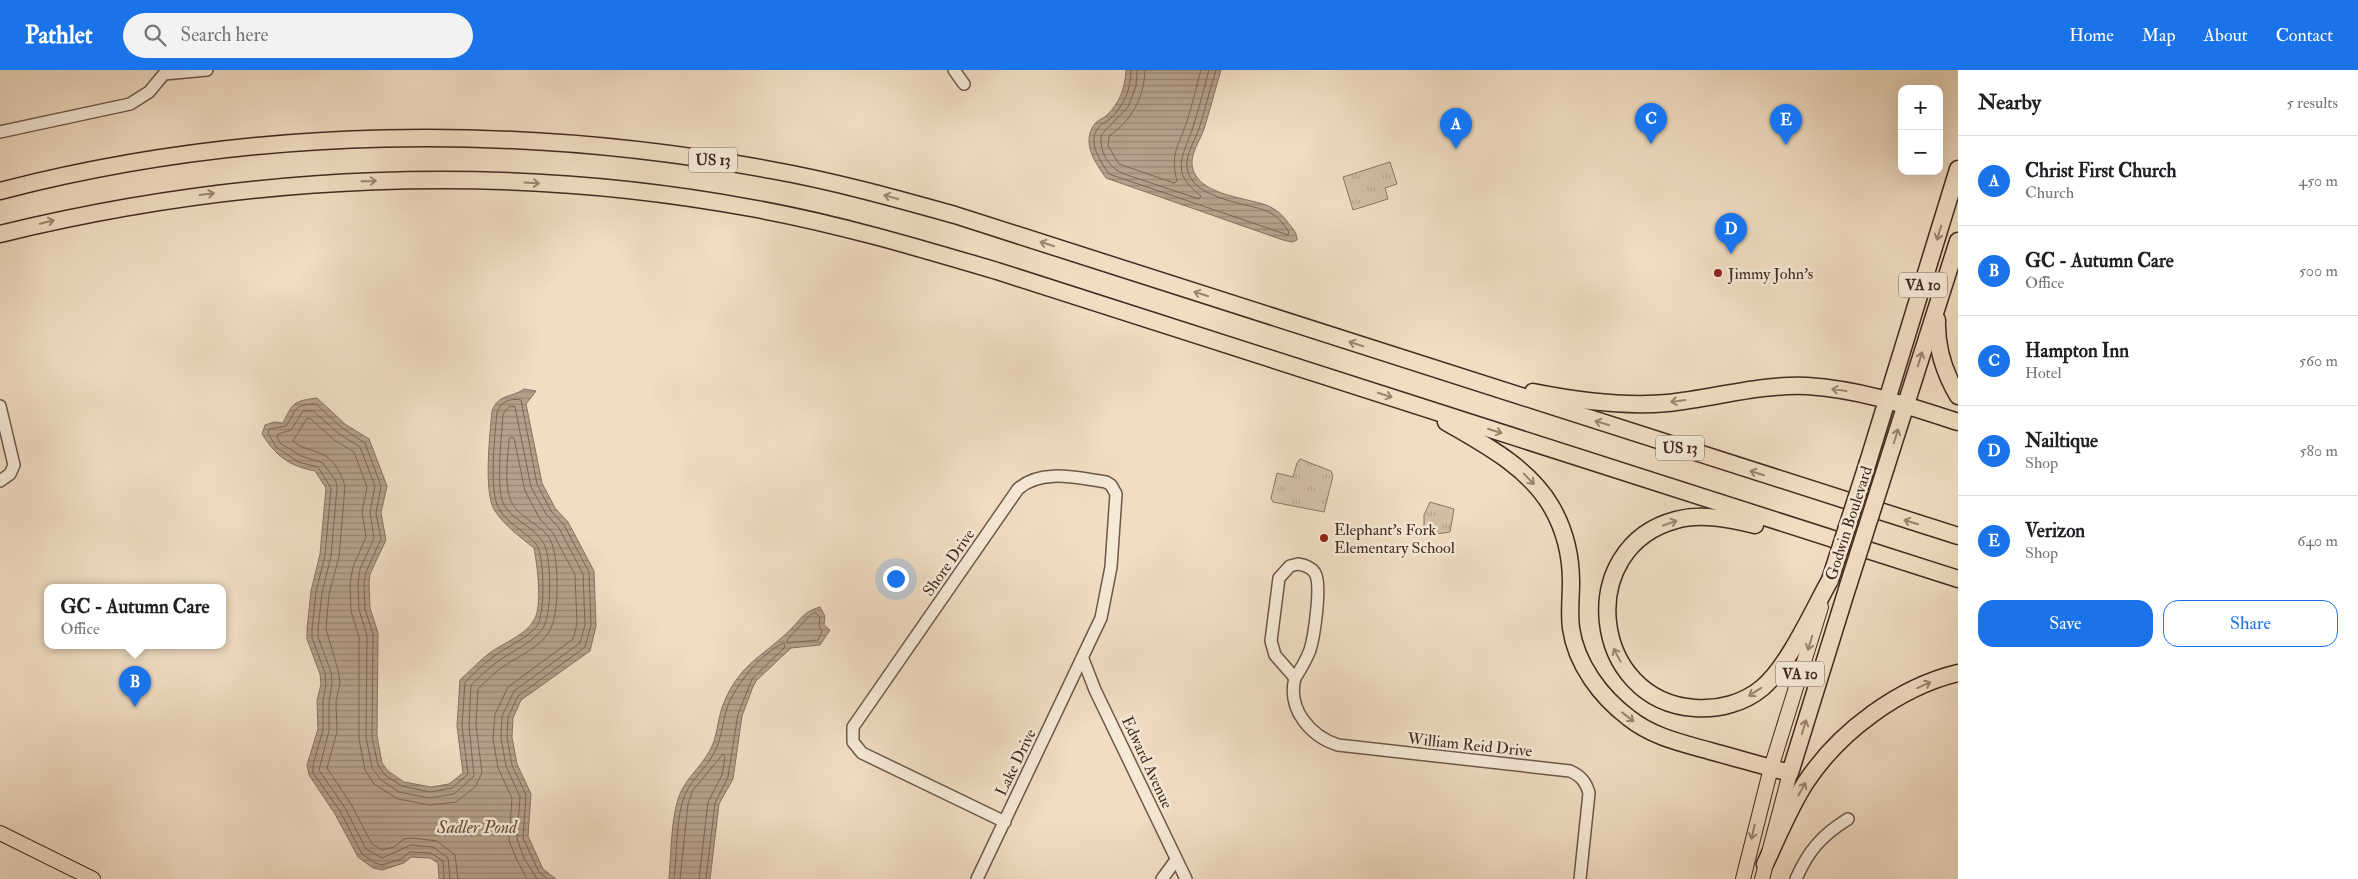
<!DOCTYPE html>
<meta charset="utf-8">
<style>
body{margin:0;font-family:"IM FELL Double Pica",serif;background:#f2f2f2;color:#202124}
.controls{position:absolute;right:15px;top:15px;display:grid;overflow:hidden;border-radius:10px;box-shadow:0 5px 20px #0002}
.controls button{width:45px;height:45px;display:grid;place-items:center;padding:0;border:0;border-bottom:1px solid #e0e0e0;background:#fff;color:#202124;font:25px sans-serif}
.you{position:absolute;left:895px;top:508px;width:18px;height:18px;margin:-12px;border:4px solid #fff;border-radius:50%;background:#1a73e8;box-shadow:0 0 0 8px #1a73e833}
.badge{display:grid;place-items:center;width:32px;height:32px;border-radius:50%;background:#1a73e8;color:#fff;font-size:16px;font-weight:700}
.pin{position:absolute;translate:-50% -41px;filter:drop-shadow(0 1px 2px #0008)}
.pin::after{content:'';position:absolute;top:26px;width:18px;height:15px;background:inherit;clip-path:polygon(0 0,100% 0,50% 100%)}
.popup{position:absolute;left:44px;top:514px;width:182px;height:65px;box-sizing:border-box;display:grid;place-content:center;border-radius:10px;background:#fff;filter:drop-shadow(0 1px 4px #0005);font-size:16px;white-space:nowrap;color:#757577}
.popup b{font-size:19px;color:#202124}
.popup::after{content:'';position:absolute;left:50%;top:100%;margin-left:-10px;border:10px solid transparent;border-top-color:#fff}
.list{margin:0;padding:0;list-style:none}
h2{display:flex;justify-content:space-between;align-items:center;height:65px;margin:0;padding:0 20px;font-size:21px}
h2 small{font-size:16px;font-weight:400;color:#757577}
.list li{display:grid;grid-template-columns:32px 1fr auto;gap:15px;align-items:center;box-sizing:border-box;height:90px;padding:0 20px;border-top:1px solid #e0e0e0}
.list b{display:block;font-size:19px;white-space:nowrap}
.list p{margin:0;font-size:16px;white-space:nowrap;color:#757577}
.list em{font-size:16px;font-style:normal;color:#757577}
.actions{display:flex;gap:10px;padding:15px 20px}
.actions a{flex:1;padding:11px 0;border:1px solid #1a73e8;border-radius:15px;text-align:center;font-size:18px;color:#1a73e8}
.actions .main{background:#1a73e8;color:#fff}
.icon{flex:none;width:28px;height:28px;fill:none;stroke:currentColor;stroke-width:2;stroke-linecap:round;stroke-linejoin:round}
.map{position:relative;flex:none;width:1958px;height:809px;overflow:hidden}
header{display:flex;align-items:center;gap:30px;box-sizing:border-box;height:70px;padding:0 25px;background:#1a73e8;color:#fff}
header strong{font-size:24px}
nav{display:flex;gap:28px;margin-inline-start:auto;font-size:18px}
.search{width:350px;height:45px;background:#f2f2f2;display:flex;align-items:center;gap:12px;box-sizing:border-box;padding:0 18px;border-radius:28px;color:#757577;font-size:19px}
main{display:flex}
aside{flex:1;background:#fff}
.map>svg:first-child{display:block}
.park{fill:url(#park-tufts);stroke:#8b7462}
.water{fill:url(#water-rules);stroke:#877160}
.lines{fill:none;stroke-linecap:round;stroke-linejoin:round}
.shore{stroke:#7c6555;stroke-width:1}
.minor-casing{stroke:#6e5748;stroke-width:14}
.major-casing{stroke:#432a1f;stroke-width:16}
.highway-casing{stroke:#432a1f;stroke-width:19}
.minor{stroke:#f5e9d7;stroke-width:11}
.major{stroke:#f0ddc2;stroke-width:14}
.highway{stroke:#f0ddc2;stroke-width:16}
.highway-bridge-casing{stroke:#432a1f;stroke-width:19;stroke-linecap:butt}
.highway-bridge{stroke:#f0ddc2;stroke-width:16}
.oneway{stroke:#9a8470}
.poi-dot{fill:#8f2418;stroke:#f5e9d7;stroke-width:2}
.labels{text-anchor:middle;stroke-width:5;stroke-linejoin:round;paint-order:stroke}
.shield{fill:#f5e9d7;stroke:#786356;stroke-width:1}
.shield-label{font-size:15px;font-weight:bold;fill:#432a1f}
.poi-label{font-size:16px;fill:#432a1f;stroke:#f5e9d7;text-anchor:start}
.street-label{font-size:16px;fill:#432a1f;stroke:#f5e9d7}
.water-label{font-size:18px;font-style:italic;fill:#654d3f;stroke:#f5e9d7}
</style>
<header>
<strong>Pathlet</strong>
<div class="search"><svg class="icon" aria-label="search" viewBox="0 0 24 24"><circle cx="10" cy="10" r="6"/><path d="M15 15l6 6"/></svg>Search here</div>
<nav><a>Home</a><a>Map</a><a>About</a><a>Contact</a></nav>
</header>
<main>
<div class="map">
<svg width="1958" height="809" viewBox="0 0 1958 809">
<defs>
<pattern id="park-tufts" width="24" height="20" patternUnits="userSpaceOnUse" patternTransform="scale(1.25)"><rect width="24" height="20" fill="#d3bfa6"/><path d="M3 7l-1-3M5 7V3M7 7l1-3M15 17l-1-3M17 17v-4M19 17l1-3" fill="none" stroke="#b6a48e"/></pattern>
<pattern id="water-rules" width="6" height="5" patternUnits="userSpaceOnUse" patternTransform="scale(1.25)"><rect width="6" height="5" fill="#b5a08b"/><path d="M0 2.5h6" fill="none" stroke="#958371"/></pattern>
</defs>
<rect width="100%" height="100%" fill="#f0ddc2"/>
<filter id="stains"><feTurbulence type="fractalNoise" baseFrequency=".004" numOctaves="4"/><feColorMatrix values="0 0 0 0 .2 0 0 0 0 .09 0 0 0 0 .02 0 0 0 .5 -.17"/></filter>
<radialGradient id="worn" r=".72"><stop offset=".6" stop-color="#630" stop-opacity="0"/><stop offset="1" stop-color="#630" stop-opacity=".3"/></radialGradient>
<g class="park">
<polygon points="1390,92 1397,114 1385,118 1388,129 1353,140 1343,107"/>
<polygon points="1300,389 1331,401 1333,406 1324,442 1273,432 1271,428 1277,403 1293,407 1297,393"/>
<polygon points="1430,432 1454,439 1450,462 1436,464 1424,458 1424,445"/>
</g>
<g class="water">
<path d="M1126,0h95c-6,20 -11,40 -17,59 -4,12 -13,23 -12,36 4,30 52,32 74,40 10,4 17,10 23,19 5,6 8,9 8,16l-5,2 -9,-2 -177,-62c-10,-14 -25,-35 -12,-53 2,-4 8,-6 12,-9 14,-13 19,-28 20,-46z"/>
<path d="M524,319l12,2 -10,13 16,79 13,25 13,14 26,49 2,55 -6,25 -69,49 -8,18 -1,19 5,27 14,30 -3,42 15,33 13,10h-117l-1,-16 -8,-5 -19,-1 -7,6 -22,7 -9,-2 -15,-11 -23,-43 -26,-39 -2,-10 11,-36 -1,-28 4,-17 -1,-10 -13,-35v-10l4,-38 9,-37 6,-66 -11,-17c-26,-5 -39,-15 -53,-37l3,-9 9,-3 9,1c10,-21 11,-22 34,-25l28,26 24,15 18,47 -6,27 5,27 -16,34 -1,9 1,25 8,25 -1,103 5,27 6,8 16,11 27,5 18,-3 14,-11 -6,-47 3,-46c10,-9 20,-20 31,-28 14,-10 35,-17 43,-32 9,-15 3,-55 0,-72 -14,-11 -29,-22 -39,-37 -12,-16 -5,-79 -3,-100 6,-17 19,-13 32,-22z"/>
<path d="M820,537l5,9 -1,9 6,5 -10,15 -29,3 -35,33 -4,8 -10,27 -9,63 -14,25 -9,75h-41c2,-23 2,-58 9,-80 6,-19 21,-30 31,-47 9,-15 8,-32 14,-47 15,-39 37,-47 65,-73 12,-11 14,-20 32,-25z"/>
</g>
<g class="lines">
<g class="shore">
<path d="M1131,0c0,19 -7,36 -21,49 -4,3 -10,5 -12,9 -11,15 3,34 11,46l179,61 1,-3c-7,-10 -13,-18 -25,-22 -23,-8 -81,-13 -77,-49 2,-12 8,-21 12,-32 6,-19 11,-40 17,-59"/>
<path d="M1137,0l-1,16 -8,21 -27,28c-1,18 7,32 23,39l75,25 2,-3c-32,-24 -18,-39 -8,-69 6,-19 11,-38 16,-57"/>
<path d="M1145,0c-1,28 -13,50 -36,66l-1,10 11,18 55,19 3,-2c-7,-27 1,-34 9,-57 6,-18 10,-36 15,-54"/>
<polygon points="816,543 820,547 819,556 822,561 818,570 787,573 787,570 810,545"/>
<path d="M444,809l-1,-18 -12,-8 -21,-1 -9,7 -19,6 -7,-2 -13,-9 -22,-43 -27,-38v-8l10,-35v-29l3,-17 -1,-11 -13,-35v-9l4,-37 9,-37 6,-67 -13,-21 -20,-5 -22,-15 -8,-14 1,-4 17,-3c10,-15 7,-22 30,-22l26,24 23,15 16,43 -5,27 5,26 -15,33 -2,11 1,26 8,25 -1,103 6,28 7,10 17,11 28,6 22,-4 16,-14 -6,-48 3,-44c9,-8 18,-18 28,-25 14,-11 33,-17 44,-31 8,-10 8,-72 -1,-82 -11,-13 -30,-21 -38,-37 -9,-19 -3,-73 -1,-95 4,-11 14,-14 24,-12l16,84 14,27 13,14 25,47 2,53 -6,22 -67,49 -10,21 -1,20 5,28 14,30 -3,43 16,34 8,7"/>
<path d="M450,809l-2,-21 -15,-11 -22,-2 -29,13 -16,-9 -21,-41 -26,-38 10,-39v-29l3,-19 -1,-11 -13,-35v-8l4,-36 9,-37 6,-68 -1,-7 -13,-18 -22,-7 -21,-13 -3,-6 1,-3 13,-4 12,-19h10l25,22 22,14 15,39 -5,26 4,26 -14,31 -2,14 1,27 8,25 -1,102 6,31 9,12 18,12 30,6 25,-4 20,-18 -5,-50 2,-41c8,-8 17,-16 26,-23 14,-11 35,-18 46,-34 9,-13 9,-72 0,-86 -9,-15 -29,-21 -39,-37 -9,-17 -2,-71 -1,-91l7,-8 5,1 16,80 15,27 13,14 24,46 2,51 -5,18 -66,48 -12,25 -1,22 5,28 14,31 -3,42 7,19 13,21"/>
<path d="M458,809l-3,-24 -18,-14 -25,-3 -8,1 -10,8 -12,3 -10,-6 -21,-40 -24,-36 10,-36 -1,-30 4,-19 -2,-13 -12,-41 3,-35 10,-37 6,-70c-2,-11 -12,-29 -23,-33 -11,-5 -20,-5 -29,-13l14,-23 4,1 22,20 21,13 13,35 -5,25 4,25 -13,30 -3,16 1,28 8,26v102l6,31 9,14 24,15 32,6 26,-3 19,-15 7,-14 -6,-48 2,-36c8,-8 17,-17 26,-23 15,-10 35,-18 45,-34 11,-15 11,-81 -1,-96 -10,-13 -32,-20 -38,-37 -6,-19 -2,-41 -1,-60l2,-2 3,1 11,53 15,28 13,14 22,42 2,49 -4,15 -65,48 -13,27 -2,25 5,29 14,30 -3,43 8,19 10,19"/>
<path d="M674,809c3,-25 2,-52 8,-76 5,-20 21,-31 31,-48 9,-15 9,-32 14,-47 8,-23 35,-56 57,-65l1,4 -33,32 -14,35 -10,63 -13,26 -9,76"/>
<polyline points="680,809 688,734 693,720 723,684 725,687 722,705 708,732 699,809"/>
</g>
<g class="minor-casing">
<g id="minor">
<polyline points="954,0 964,14"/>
<polyline points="0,62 130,34 149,22 164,4 207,0"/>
<polyline points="0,336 14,395 10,404 0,411"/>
<path d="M1298,494c7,1 13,3 17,9 7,12 -1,64 -5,77 -4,10 -9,19 -15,28l-20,-23 -4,-14 8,-63 11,-12z"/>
<polyline points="1083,589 1095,620 1186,809"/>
<path d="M1295,608c-8,31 15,58 43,67l232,26c11,5 16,11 19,22l-9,86"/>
<path d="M977,809l124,-261 10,-51 5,-73 -5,-9 -5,-3c-28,-4 -65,-14 -88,7l-165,238v15l9,11 143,69"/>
<polyline points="1162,809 1176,790"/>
<path d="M1796,809c12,-28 26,-44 52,-60"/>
</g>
</g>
<g class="major-casing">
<g id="major">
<polyline points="0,763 93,809"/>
<polyline points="1743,809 1771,698 1821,537"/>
<polyline points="1762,809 1790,703"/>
</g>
</g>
<g class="highway-casing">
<g id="highway">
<path d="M0,121c250,-65 517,-68 771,-21 62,11 123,28 184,45l1003,321"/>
<path d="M0,164c245,-60 502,-72 751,-26 84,15 165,39 246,63l961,308"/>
<path d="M1937,250c-1,27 7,52 21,76"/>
<path d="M1533,322c45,9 90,15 135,11 47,-5 92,-19 139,-17 52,3 102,20 151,36"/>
<path d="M1446,352c38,22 82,45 105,84 14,24 20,50 20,76 0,15 -2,31 0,46 5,36 30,69 58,90 24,19 53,25 81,33 26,7 53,15 80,22l58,-187"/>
<polyline points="1868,392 1958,99"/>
<polyline points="1886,397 1958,171"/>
<path d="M1755,455c-25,-6 -54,-12 -79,-5 -102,27 -86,181 19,188 23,2 49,-5 67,-20 27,-23 50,-76 68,-108"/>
<path d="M1765,794c13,-27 24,-56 41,-82 33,-50 93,-95 152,-109"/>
</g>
</g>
<use href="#minor" class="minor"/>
<use href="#major" class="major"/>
<use href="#highway" class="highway"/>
<g class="highway-bridge-casing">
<g id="highway-bridge">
<polyline points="1830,510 1868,392"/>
<polyline points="1848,516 1886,397"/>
</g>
</g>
<use href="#highway-bridge" class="highway-bridge"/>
</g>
<defs><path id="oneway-shaft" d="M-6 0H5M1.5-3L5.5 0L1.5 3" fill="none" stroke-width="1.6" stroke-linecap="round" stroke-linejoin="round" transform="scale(1.25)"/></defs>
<g class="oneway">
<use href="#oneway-shaft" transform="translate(369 111) rotate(-1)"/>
<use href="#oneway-shaft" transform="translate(532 113) rotate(3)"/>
<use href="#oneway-shaft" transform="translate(207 124) rotate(-7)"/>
<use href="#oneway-shaft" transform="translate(891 127) rotate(-165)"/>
<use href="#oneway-shaft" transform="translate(47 152) rotate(-14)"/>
<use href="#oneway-shaft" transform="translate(1939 163) rotate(107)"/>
<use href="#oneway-shaft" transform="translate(1047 174) rotate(-162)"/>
<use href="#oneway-shaft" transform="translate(1201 224) rotate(-162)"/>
<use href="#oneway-shaft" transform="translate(1356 274) rotate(-162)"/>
<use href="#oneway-shaft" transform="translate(1920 289) rotate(-73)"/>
<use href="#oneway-shaft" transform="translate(1839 320) rotate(-172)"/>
<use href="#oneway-shaft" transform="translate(1385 325) rotate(18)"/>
<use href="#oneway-shaft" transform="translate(1678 331) rotate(172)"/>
<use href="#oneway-shaft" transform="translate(1602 353) rotate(-162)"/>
<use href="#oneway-shaft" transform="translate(1495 361) rotate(18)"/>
<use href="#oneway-shaft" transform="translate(1896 366) rotate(-73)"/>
<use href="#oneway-shaft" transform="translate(1757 403) rotate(-163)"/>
<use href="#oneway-shaft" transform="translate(1529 409) rotate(46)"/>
<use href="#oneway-shaft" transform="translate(1911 452) rotate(-163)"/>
<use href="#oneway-shaft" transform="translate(1670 453) rotate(-19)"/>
<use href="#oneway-shaft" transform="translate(1810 573) rotate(107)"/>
<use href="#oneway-shaft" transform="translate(1617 585) rotate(-118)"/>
<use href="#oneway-shaft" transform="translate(1924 615) rotate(-24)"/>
<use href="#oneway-shaft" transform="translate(1755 622) rotate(147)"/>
<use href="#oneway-shaft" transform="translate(1628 647) rotate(38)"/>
<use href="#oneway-shaft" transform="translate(1804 657) rotate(-73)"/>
<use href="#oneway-shaft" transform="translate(1802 719) rotate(-60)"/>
<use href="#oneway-shaft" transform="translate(1753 762) rotate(103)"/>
</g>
<g class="poi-dot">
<circle cx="1718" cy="203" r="5"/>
<circle cx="1324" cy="468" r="5"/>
</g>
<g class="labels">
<g class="shield">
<rect x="689" y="77.5" width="48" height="25" rx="4"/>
<rect x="1899" y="202.5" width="48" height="25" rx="4"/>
<rect x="1656" y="365.5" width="48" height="25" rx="4"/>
<rect x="1776" y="591.5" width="48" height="25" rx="4"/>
</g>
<g class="shield-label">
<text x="713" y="95">US 13</text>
<text x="1923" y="220">VA 10</text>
<text x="1680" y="383">US 13</text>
<text x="1800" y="609">VA 10</text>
</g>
<g class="poi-label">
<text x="1728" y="209">Jimmy John's</text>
<text x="1334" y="465">Elephant's Fork<tspan x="1334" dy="18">Elementary School</tspan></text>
</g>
<g class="street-label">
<text transform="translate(1848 453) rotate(-72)" y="6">Godwin Boulevard</text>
<text transform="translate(948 492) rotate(-55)" y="6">Shore Drive</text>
<text transform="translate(1470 674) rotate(6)" y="6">William Reid Drive</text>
<text transform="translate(1015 692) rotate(-64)" y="6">Lake Drive</text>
<text transform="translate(1148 692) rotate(65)" y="6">Edward Avenue</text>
</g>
<g class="water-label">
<text x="477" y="763">Sadler Pond</text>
</g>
</g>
<rect width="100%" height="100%" filter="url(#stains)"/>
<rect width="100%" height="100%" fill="url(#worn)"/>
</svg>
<div class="controls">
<button>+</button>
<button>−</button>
</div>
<div class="you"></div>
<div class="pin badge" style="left:1456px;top:79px">A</div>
<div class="pin badge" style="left:135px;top:637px">B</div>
<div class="popup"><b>GC - Autumn Care</b>Office</div>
<div class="pin badge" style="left:1651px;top:74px">C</div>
<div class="pin badge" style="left:1731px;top:184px">D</div>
<div class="pin badge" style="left:1786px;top:75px">E</div>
</div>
<aside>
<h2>Nearby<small>5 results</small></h2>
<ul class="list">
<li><span class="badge">A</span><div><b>Christ First Church</b><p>Church</p></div><em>450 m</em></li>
<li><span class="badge">B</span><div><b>GC - Autumn Care</b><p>Office</p></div><em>500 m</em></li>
<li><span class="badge">C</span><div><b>Hampton Inn</b><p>Hotel</p></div><em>560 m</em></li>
<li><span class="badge">D</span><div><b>Nailtique</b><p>Shop</p></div><em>580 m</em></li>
<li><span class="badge">E</span><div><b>Verizon</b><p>Shop</p></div><em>640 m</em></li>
</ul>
<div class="actions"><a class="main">Save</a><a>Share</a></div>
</aside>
</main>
